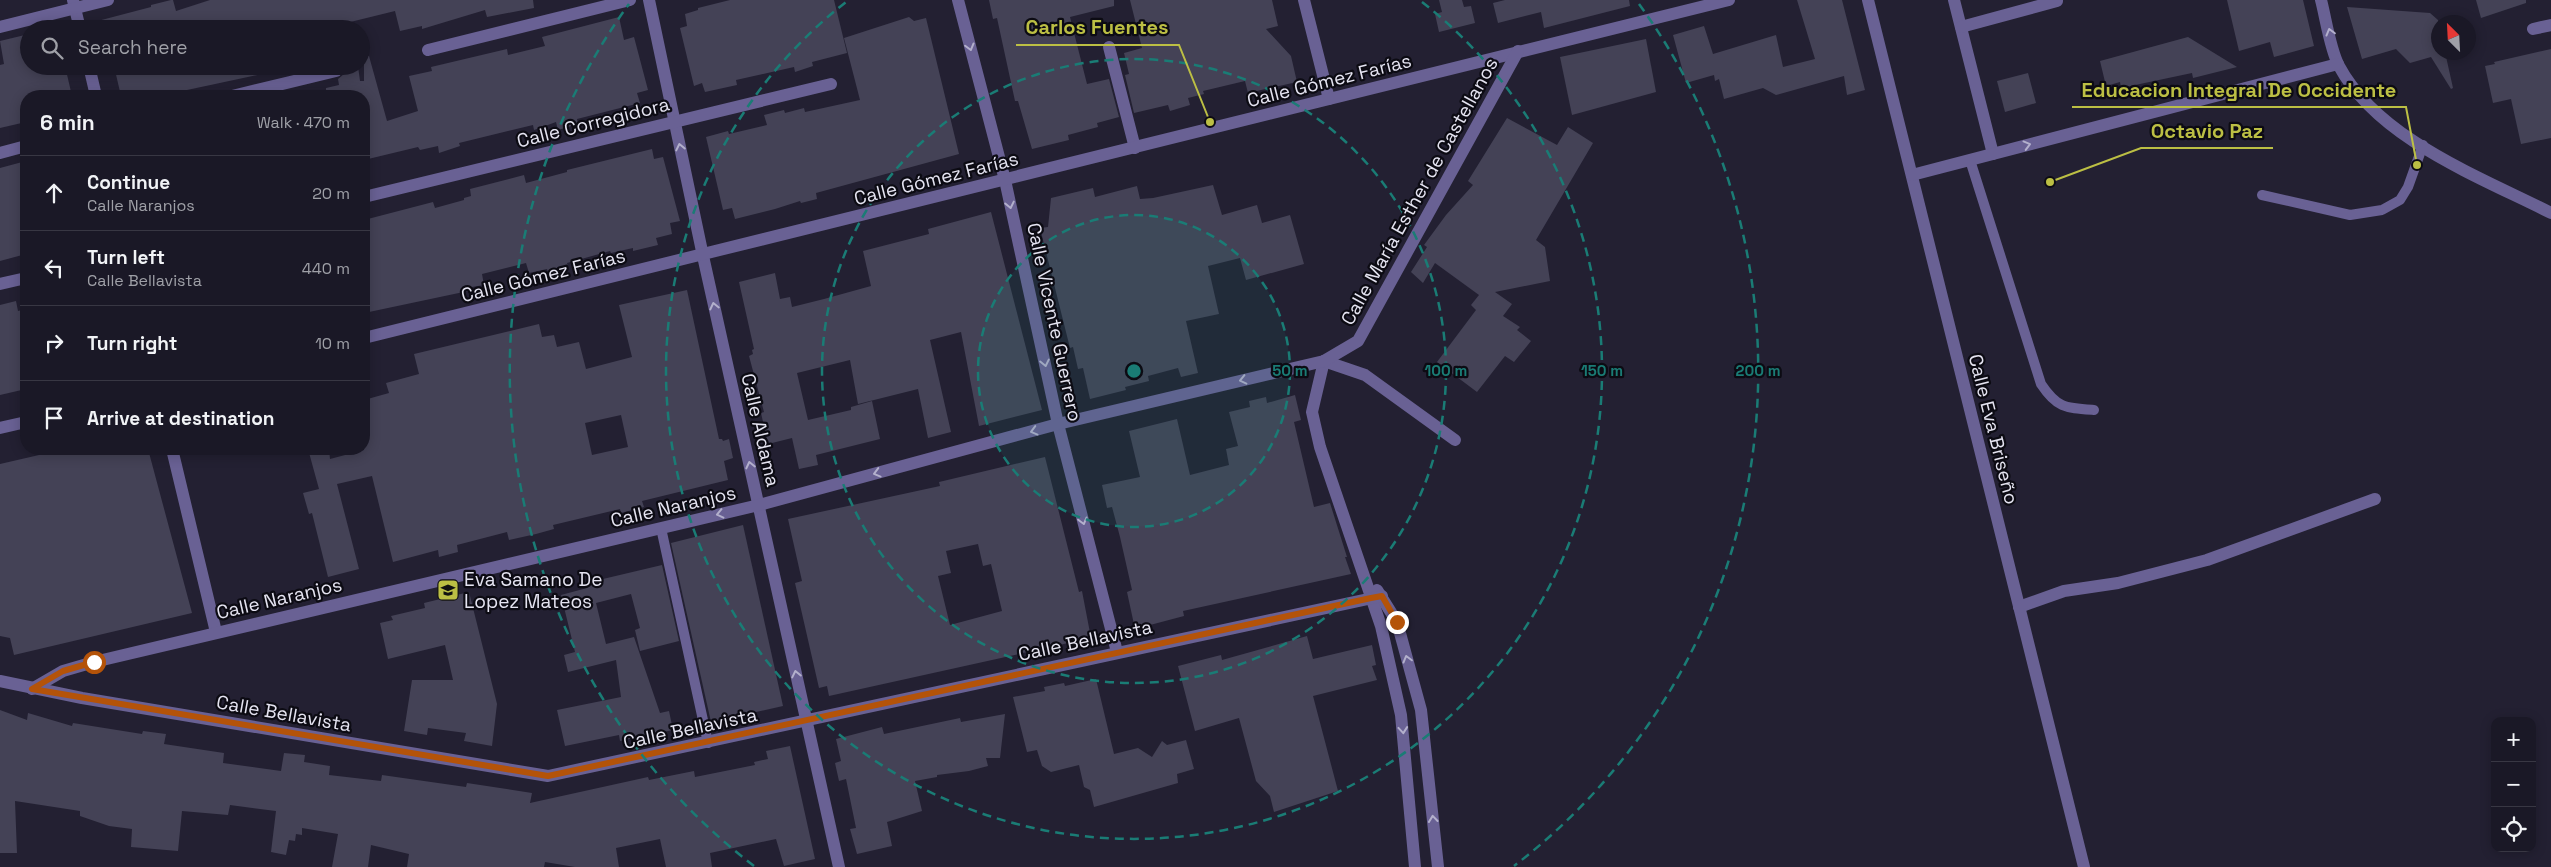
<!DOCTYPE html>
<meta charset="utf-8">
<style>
body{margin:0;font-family:"Space Grotesk",sans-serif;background:#272532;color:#f1f3f6}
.controls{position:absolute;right:15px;bottom:15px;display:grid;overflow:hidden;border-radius:10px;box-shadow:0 2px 12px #0003}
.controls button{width:45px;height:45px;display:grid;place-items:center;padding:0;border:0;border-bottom:1px solid #383743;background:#1a1826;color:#f1f3f6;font:25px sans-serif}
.compass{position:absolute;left:2431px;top:15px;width:45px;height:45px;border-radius:50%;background:#1a1826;box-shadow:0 2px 12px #0003;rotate:336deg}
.stop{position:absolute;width:15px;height:15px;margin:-11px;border:4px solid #b45309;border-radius:50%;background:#fff}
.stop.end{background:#b45309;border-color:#fff;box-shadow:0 1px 5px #0008}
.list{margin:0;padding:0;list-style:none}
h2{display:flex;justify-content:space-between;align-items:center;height:65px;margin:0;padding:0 20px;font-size:21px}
h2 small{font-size:16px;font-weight:400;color:#9fa0a7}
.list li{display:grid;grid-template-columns:32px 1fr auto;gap:15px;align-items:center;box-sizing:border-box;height:75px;padding:0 20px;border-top:1px solid #383743}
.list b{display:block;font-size:19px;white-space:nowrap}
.list p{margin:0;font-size:16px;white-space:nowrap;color:#9fa0a7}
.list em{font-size:16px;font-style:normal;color:#9fa0a7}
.icon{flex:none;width:28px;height:28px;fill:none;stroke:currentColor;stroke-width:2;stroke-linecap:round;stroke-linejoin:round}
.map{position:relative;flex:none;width:2551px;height:867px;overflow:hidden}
.search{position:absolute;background:#1a1826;box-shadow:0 2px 12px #0003;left:20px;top:20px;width:350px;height:55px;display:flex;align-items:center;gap:12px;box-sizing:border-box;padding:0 18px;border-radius:28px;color:#9fa0a7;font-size:19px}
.panel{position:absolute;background:#1a1826;box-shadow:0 2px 12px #0003;left:20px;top:90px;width:350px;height:365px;border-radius:20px}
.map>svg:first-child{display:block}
.building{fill:#444256;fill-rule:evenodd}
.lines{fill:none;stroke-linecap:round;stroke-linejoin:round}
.lane{stroke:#696194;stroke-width:10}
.street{stroke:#696194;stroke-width:12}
.oneway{stroke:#b3b0cc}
.route{stroke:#b45309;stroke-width:6}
.ring{fill:none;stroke:#1a7c75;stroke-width:2.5;stroke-dasharray:9 6}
.labels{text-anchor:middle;stroke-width:4.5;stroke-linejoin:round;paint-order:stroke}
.street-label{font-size:19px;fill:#e5e4f1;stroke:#0c0b13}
.poi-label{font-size:19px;fill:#e5e4f1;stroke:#0c0b13;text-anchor:start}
.centre{fill:#1a7c75;stroke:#0c0b13;stroke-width:2.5}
.ring-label{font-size:15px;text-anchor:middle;font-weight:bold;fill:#1a7c75;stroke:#0c0b13;stroke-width:4.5;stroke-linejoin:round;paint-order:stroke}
.leader{fill:none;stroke:#bcbf44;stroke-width:2}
.callout-dot{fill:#bcbf44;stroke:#0c0b13;stroke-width:2}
.callout-label{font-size:20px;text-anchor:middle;font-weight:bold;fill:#bcbf44;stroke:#0c0b13;stroke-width:4.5;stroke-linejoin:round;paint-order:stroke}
</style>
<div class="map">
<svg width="2551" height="867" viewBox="0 0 2551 867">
<rect width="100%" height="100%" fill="#232032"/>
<g class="building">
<polygon points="171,0 173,0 176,11 210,0 533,0 534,8 487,17 485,10 422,29 422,26 400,31 395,11 334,26 335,29 90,29 90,23 151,7 151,5"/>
<polygon points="730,0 834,0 847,53 812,62 813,66 795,72 794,67 736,80 737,85 705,92 702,83 694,86 680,28 687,26 685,14 698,10 698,8"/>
<polygon points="989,0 1114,0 1114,6 1070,17 1087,84 1109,79 1119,117 1097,123 1098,127 1068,135 1069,140 1032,149 1018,101 1015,101 997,18 993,19"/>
<polygon points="1130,0 1272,0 1278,26 1266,29 1291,56 1297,82 1248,93 1245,81 1203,91 1204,94 1188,98 1190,105 1170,111 1168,105 1134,113 1125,75 1129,74 1124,53 1142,48"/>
<polygon points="1439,0 1462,0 1464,7 1471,6 1475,23 1439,32 1435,14 1442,12"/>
<polygon points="1505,0 1629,0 1630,6 1544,28 1541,12 1498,23 1493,3"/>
<polygon points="1797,0 1842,0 1865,90 1847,95 1844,76 1776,95 1763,88 1724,99 1719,79 1715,81 1714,75 1686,83 1673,35 1704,26 1713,54 1776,35 1783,67 1815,59"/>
<polygon points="2227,0 2303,0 2314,46 2274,57 2270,42 2239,51"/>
<polygon points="2476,0 2526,0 2526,3 2481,18"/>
<polygon points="2347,7 2430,13 2438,20 2438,52 2445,52 2453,88 2451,89 2431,57 2410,63 2396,49 2362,59"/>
<polygon points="619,17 624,40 634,37 648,90 637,93 640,103 577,119 578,124 558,130 556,122 534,130 533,125 459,143 460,146 439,153 438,146 420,150 418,147 364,160 364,96 326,96 326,88 339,85 338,79 344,74 342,66 358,66 360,81 364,81 364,56 369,56 387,121 418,111 409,76 432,71 431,67 507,49 508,55 545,46 542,37"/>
<polygon points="909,17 914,21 926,18 959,154 816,193 817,199 801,203 800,201 775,209 735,219 732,208 723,210 706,137 728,131 729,134 767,125 764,115 784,110 785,113 804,108 805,112 860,100 844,38"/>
<polygon points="29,34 29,66 65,66 72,96 26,96 26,122 0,128 0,65 4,64 0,41"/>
<polygon points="2188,37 2237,67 2193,78 2192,73 2121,88 2120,82 2106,86 2100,61"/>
<polygon points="1646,39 1656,92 1572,115 1560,57"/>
<polygon points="2551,49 2551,138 2521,144 2511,99 2493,103 2485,66 2495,64 2494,62"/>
<polygon points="114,66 261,66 262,74 159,96 121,96"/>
<polygon points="2028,73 2036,103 2005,112 1997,81"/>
<polygon points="1507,118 1557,145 1568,127 1593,143 1536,240 1545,247 1550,281 1495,292 1512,304 1503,316 1520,327 1517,330 1531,341 1514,362 1505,356 1477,392 1437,362 1476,310 1471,305 1479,295 1435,263 1423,283 1411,272 1427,247 1424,245 1446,215 1473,185 1468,181"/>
<polygon points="652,149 654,159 663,157 680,221 670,223 672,234 656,238 658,245 633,251 633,248 611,253 610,251 567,263 568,267 548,272 547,269 529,273 526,263 482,274 484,285 472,287 473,290 369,312 364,294 364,220 433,202 435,208 464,200 464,198 471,196 470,189 524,175 526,183 567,172 567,170"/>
<polygon points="26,161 26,254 0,261 0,168"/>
<polygon points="1213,185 1222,215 1257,205 1262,223 1290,215 1304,264 1246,280 1240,258 1208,266 1219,314 1186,321 1198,373 1181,377 1178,368 1148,376 1149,381 1125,387 1126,390 1090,399 1083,368 1078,369 1073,347 1070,348 1040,228 1048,227 1051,198 1093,188 1095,197 1137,186 1140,199 1153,198"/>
<polygon points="991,212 1042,410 979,426 961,332 930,340 951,432 928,438 918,389 858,404 850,360 797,373 808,420 851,410 851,407 872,401 880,439 816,455 818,465 799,469 792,438 768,444 761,413 764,412 749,356 753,354 752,350 754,349 739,282 775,273 780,299 790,297 792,307 824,299 871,286 863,251 929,234 928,229"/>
<path d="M687,290l32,149h3l1,2 6,-2 4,19 -9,3 4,19 -86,21 2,6 -23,6 -1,-4 -67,16 1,4 -18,5 -27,6 -2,-8 -50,13 1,7 -19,5 -1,-7 -45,12 -21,-86 -35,8 22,85 -31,8 -16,-64 -3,1 -6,-21 16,-4 -11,-40h21l1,10 34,-9v-50l25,-7 -3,-10 33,-9 -5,-20 125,-30 3,13 12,-2 3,12 22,-5 7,27 46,-12 -13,-52zM621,415l7,32 -36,8 -7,-32z"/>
<polygon points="16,301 18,311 26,309 26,389 0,395 0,305"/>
<polygon points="1295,395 1301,420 1294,422 1314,507 1330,503 1347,557 1345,557 1351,574 1183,611 1184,616 1135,629 1127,592 1132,590 1120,537 1112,507 1107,508 1102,485 1140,477 1129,431 1177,419 1190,475 1229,465 1226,449 1238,446 1229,412 1250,407 1249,401 1266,397 1267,403"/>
<polygon points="65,449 148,449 192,613 14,655 10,638 0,636 0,464"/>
<path d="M1045,457l34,135 3,-1 9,47 -262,58 -2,-10 -8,2 -24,-105 7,-2 -14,-62 152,-33 -1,-4zM978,544l5,22 8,-2 11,47 -52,14 -12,-49 13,-3 -5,-22z"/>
<polygon points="743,525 783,706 711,722 671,543"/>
<polygon points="662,565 679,641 640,651 635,630 640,628 631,594 596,603 606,644 634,637 660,713 669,711 673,730 620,741 619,735 565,746 557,710 621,697 616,660 568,672 564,655 575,652 561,595 587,588 586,583"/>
<polygon points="469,592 497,704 492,746 464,741 466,733 428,728 427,735 404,731 412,680 453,680 445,645 388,659 380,623 393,620 391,616 425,608 424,603"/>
<polygon points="1307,636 1313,659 1372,645 1376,665 1372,666 1377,680 1313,696 1338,791 1274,812 1270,796 1256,781 1239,718 1195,731 1178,666 1221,655 1222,660"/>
<polygon points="1096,679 1114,754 1138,748 1152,757 1162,741 1167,745 1186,740 1194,769 1177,774 1178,783 1094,807 1090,790 1084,787 1079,765 1051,772 1042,766 1037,750 1027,752 1013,697 1045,691 1044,687 1064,683 1065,686"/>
<polygon points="0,710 27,720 28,713 72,726 73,723 142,734 143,731 166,734 164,744 224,753 223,763 281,771 284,753 305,755 304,762 330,766 329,775 381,781 382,775 466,787 467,783 532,793 530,803 648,777 649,780 694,771 695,777 755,765 754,762 768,759 766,751 790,746 815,859 784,866 776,839 710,853 712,867 666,867 660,839 616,848 619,867 575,867 545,862 544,867 407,867 409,854 371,845 368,867 332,867 338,834 302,828 302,835 296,834 295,841 289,840 286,855 271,852 276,811 230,805 228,815 182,811 178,851 131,847 132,829 109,826 80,816 80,811 15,801 17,853 0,853"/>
<polygon points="1005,714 1000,758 986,758 988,766 969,771 937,775 937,777 915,781 922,811 887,822 892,846 857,854 850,829 856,828 846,779 839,781 835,763 841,761 836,739 882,727 884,734 960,718 961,722"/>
</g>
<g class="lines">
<g class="lane">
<path d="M1970,160l71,224c16,24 24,24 53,26"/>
<polyline points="2262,195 2350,215 2382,210 2400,200 2408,187 2423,145"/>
<polyline points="661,528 708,743"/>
</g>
<g class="street">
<polyline points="73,0 80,29"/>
<polyline points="649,0 703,256 839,867"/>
<polyline points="958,0 1005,180 1058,424 1117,652"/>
<polyline points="1304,0 1329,99"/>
<polyline points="1868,0 2084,867"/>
<polyline points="1954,0 1993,154"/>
<path d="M2321,0c5,19 9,49 18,66 39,73 141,111 212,147"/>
<polyline points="0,27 108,0"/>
<polyline points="1961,27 2057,1"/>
<polyline points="2533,29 2551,25"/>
<polyline points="1109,47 1135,148"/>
<polyline points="428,50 630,0"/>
<polyline points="89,66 96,96"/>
<polyline points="232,96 336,71"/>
<polyline points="0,153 26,146"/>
<polyline points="1912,175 2338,64"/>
<polyline points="364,197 831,84"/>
<polyline points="0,284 26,278"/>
<polyline points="364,338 1729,0"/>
<polyline points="1324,361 1312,412 1320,447 1381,626 1401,715 1415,867"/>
<polyline points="1324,361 1365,375 1455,440"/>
<polyline points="0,428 26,422"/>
<polyline points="172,449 216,632"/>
<polyline points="1377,590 1397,622 1421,710 1438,867"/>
<polyline points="2019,607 2064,591 2118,583 2207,560 2375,499"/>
<polyline points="0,681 82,698 548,776 1382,596"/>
<polyline points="32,689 63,671 94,662 759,505 1058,424 1324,361 1358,341 1518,51"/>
</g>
</g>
<defs><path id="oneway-chevron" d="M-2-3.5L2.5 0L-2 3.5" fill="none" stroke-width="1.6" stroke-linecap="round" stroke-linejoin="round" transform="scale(1.25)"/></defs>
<g class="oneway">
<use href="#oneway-chevron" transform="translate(2330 32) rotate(-105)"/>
<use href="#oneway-chevron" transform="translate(970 47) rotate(75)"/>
<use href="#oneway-chevron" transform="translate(2027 145) rotate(-15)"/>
<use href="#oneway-chevron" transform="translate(680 147) rotate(-102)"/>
<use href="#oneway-chevron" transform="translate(1010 205) rotate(78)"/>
<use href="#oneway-chevron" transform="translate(714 306) rotate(-103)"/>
<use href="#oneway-chevron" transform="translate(1045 363) rotate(78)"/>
<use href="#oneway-chevron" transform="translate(1243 380) rotate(167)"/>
<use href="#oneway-chevron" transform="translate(1034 431) rotate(165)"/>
<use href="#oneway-chevron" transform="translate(750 465) rotate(-103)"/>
<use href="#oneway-chevron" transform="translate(877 473) rotate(165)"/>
<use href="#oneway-chevron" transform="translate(720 514) rotate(167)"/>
<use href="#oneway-chevron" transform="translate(1083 521) rotate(75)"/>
<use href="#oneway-chevron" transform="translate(1407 659) rotate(-105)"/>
<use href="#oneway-chevron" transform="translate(796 674) rotate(-102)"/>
<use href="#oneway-chevron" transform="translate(1403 730) rotate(85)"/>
<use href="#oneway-chevron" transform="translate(1433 819) rotate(-96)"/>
</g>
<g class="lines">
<polyline class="route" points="94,662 63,671 32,689 548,776 1371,598 1382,596 1397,622"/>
</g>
<circle cx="1134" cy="371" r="156" fill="#1a7c75" fill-opacity=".12"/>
<g class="ring">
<circle cx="1134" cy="371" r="156"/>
<circle cx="1134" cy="371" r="312"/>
<path d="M1422 2A468 468 0 1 1 846 2"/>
<path d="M754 866A624 624 0 0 1 629 4M1639 4A624 624 0 0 1 1514 866"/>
</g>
<defs>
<g id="school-square" transform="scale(1.125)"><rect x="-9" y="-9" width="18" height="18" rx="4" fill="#bcbf44" stroke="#0c0b13"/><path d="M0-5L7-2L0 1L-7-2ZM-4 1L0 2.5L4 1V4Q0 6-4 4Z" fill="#111"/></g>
</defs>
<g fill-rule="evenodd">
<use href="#school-square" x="448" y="590"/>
</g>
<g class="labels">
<g class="street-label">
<text transform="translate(1329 80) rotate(-14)" y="7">Calle Gómez Farías</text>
<text transform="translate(593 122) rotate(-14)" y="7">Calle Corregidora</text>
<text transform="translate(936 178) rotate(-14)" y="7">Calle Gómez Farías</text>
<text transform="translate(1419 191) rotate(-61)" y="7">Calle María Esther de Castellanos</text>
<text transform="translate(543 275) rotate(-14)" y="7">Calle Gómez Farías</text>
<text transform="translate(1055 322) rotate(78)" y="7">Calle Vicente Guerrero</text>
<text transform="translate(1994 429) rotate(76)" y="7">Calle Eva Briseño</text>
<text transform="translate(761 430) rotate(77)" y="7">Calle Aldama</text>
<text transform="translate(673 506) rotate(-13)" y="7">Calle Naranjos</text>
<text transform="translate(279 598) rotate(-13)" y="7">Calle Naranjos</text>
<text transform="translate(1085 640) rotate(-12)" y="7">Calle Bellavista</text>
<text transform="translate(284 713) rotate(10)" y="7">Calle Bellavista</text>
<text transform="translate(690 728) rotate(-12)" y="7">Calle Bellavista</text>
</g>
<g class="poi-label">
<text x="464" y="586">Eva Samano De<tspan x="464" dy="22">Lopez Mateos</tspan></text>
</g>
</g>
<circle cx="1134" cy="371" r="8" class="centre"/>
<g class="ring-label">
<text x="1290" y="376">50 m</text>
<text x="1446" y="376">100 m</text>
<text x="1602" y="376">150 m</text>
<text x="1758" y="376">200 m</text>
</g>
<path class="leader" d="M1210 122L1179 45H1016M2417 165L2406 107H2072M2050 182L2141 148H2273"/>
<g class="callout-dot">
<circle cx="1210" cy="122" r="5"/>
<circle cx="2417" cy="165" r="5"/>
<circle cx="2050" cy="182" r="5"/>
</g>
<g class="callout-label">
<text x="1097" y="34">Carlos Fuentes</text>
<text x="2239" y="97">Educacion Integral De Occidente</text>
<text x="2207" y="138">Octavio Paz</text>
</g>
</svg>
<div class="controls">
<button>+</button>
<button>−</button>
<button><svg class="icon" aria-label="locate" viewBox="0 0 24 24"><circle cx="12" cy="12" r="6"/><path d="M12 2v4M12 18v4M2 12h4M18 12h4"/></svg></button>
</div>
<svg class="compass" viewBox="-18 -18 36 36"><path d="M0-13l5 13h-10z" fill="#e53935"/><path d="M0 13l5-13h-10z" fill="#9fa0a7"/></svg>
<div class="stop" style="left:94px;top:662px"></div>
<div class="stop end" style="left:1397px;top:622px"></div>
<div class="search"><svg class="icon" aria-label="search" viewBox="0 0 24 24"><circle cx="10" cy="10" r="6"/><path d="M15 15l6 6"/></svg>Search here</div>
<section class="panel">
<h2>6 min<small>Walk · 470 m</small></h2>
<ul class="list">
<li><svg class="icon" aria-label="ahead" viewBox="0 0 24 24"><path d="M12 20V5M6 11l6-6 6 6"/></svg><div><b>Continue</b><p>Calle Naranjos</p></div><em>20 m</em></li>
<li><svg class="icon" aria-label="left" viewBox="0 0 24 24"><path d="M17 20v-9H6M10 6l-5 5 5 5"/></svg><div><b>Turn left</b><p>Calle Bellavista</p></div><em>440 m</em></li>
<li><svg class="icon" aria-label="right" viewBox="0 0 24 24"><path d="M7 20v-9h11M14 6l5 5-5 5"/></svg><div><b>Turn right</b></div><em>10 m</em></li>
<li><svg class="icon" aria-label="arrive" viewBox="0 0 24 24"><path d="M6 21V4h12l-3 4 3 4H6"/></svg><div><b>Arrive at destination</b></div></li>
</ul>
</section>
</div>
